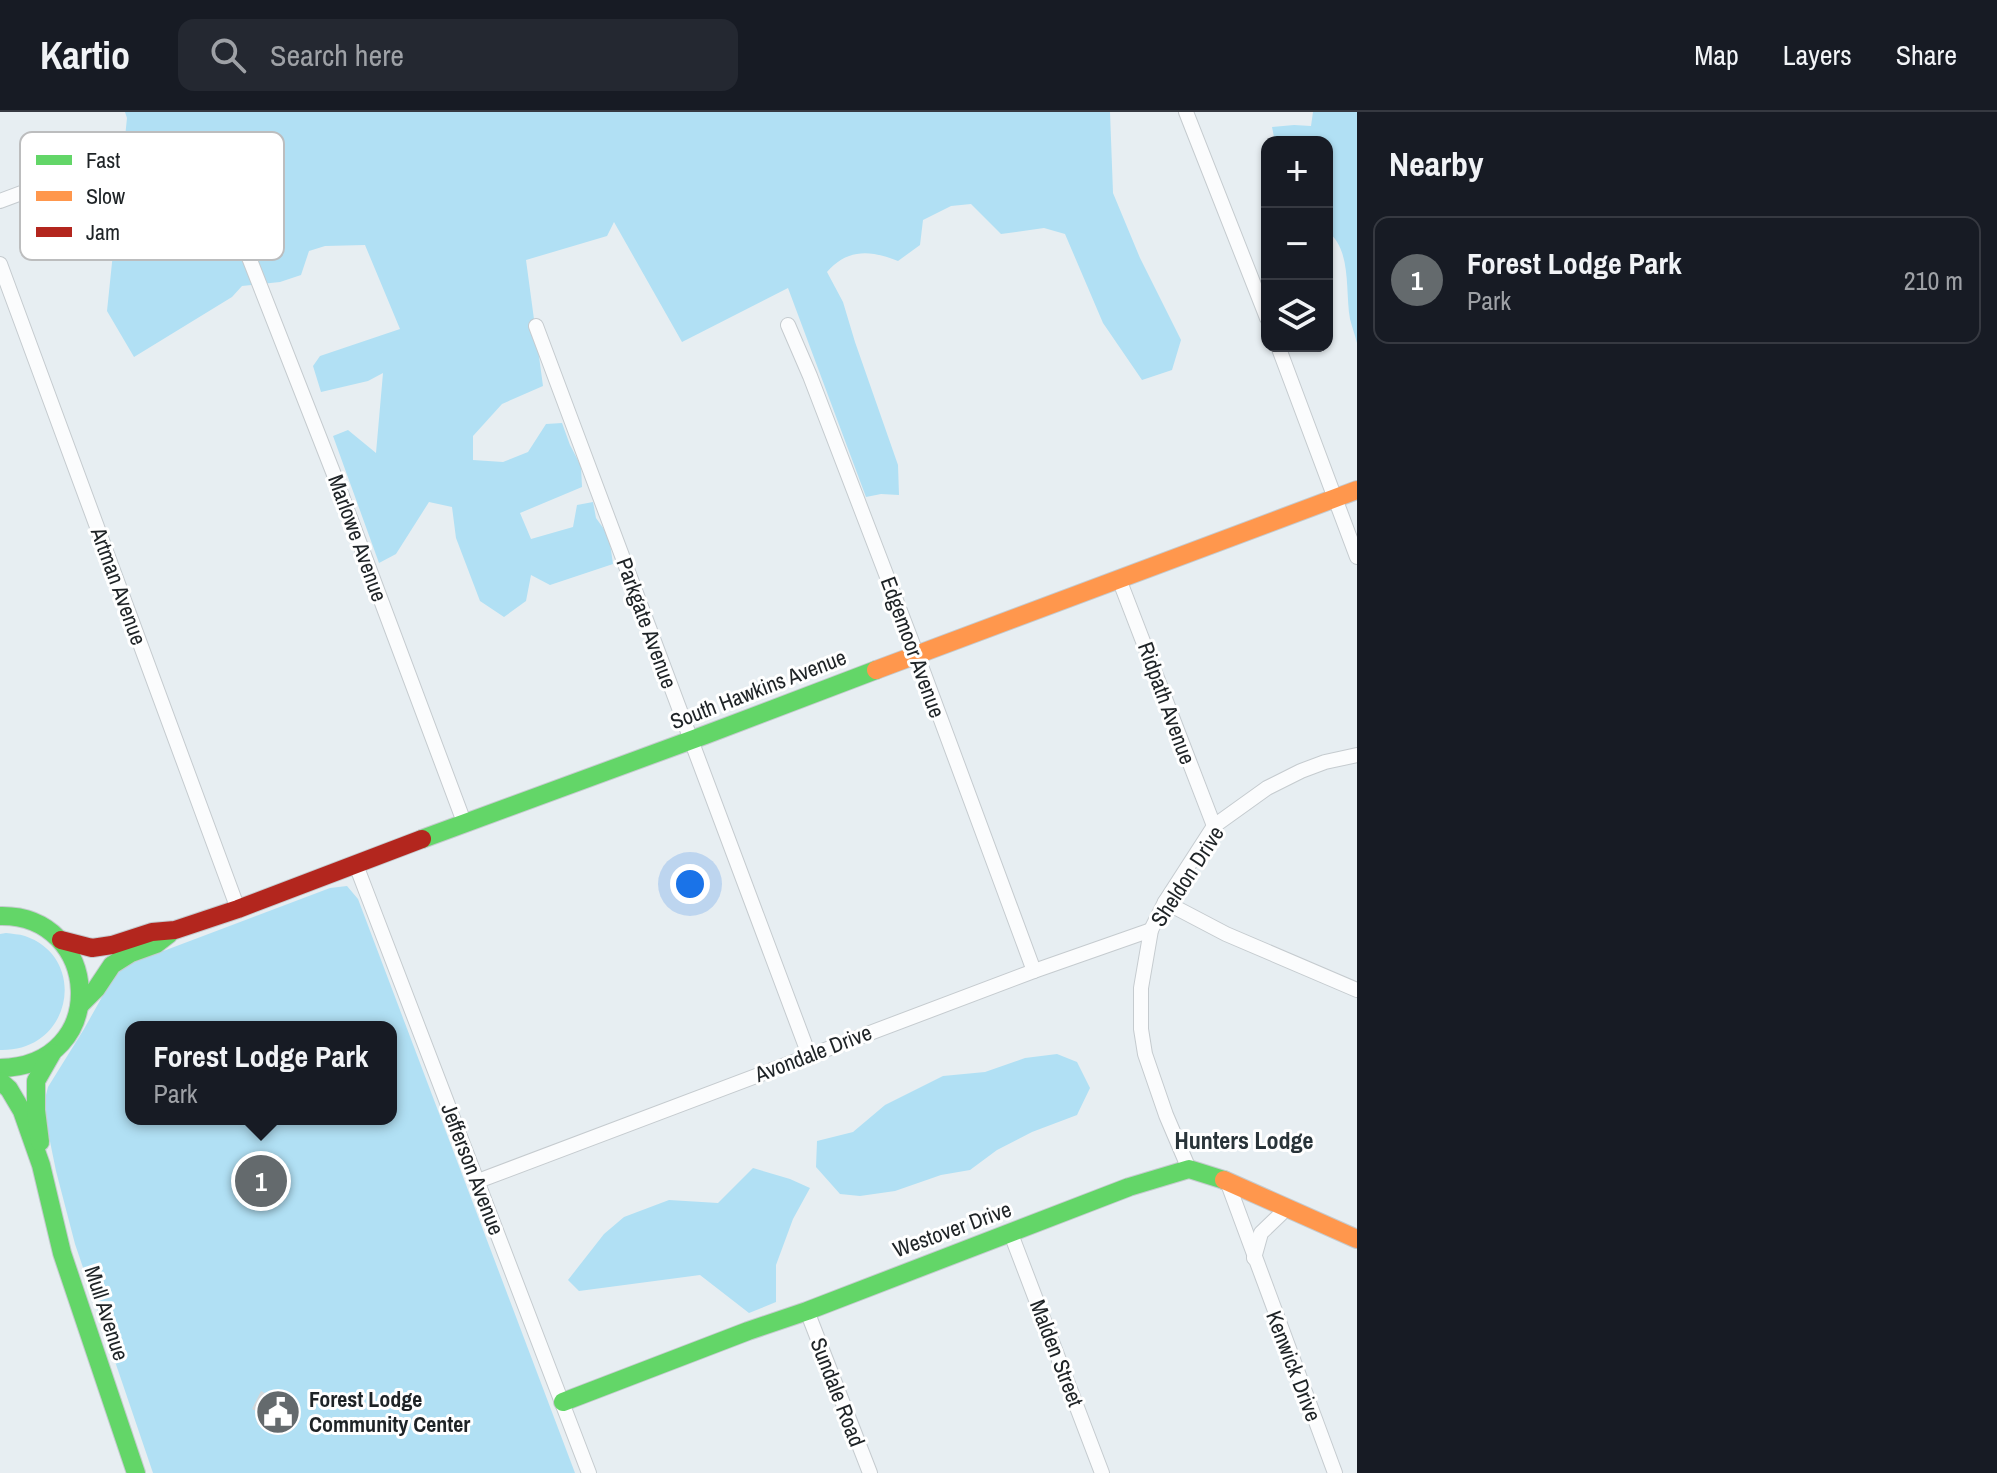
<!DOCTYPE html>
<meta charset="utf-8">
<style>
body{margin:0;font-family:"Archivo Narrow",sans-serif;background:#242831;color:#f1f3f6}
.controls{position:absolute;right:24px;top:24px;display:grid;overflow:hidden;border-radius:16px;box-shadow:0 2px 6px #0004}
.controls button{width:72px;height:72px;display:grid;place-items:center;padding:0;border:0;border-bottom:2px solid #363941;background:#171b24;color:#f1f3f6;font:40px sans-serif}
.you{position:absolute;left:690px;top:772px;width:28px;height:28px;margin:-20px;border:6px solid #fff;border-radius:50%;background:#1a73e8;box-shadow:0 0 0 12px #1a73e833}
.badge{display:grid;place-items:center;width:52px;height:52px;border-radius:50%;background:#646a6d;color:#fff;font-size:26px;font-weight:700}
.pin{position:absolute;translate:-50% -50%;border:4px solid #fff;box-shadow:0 2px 8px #0006}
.popup{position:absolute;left:125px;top:909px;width:272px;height:104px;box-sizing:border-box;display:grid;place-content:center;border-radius:16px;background:#171b24;filter:drop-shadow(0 2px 6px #0005);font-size:26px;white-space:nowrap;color:#9ea1a6}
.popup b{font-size:30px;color:#f1f3f6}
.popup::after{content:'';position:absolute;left:50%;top:100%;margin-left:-16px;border:16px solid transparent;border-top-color:#171b24}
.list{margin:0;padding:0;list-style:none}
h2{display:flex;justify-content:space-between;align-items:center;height:104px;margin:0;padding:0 32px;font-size:34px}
h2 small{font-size:26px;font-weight:400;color:#9ea1a6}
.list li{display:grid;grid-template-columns:52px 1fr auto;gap:24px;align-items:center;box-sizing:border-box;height:128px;margin:0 16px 16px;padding:0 16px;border:2px solid #363941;border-radius:16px}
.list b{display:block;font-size:30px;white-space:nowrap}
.list p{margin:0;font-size:26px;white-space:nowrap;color:#9ea1a6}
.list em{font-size:26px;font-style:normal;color:#9ea1a6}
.icon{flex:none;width:44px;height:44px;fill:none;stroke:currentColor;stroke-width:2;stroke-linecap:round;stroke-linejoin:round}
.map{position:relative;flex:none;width:1357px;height:1361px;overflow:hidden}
header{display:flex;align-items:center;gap:48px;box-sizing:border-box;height:112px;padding:0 40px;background:#171b24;border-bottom:2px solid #363941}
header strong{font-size:38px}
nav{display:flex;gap:44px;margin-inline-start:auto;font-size:28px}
.search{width:560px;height:72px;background:#242831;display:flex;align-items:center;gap:20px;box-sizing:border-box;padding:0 28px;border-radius:16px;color:#9ea1a6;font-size:30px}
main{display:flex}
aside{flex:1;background:#171b24}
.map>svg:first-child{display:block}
.green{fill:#b1e0f4;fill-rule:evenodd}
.building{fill:#d2d7da}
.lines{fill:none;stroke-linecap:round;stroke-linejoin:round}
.street-casing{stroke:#c5cbcf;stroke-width:16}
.fast-casing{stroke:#c5cbcf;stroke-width:20}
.slow-casing{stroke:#c5cbcf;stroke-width:20}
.jam-casing{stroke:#c5cbcf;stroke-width:20}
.street{stroke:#fbfcfd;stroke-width:14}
.fast{stroke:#63d668;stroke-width:18}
.slow{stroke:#ff974d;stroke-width:18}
.jam{stroke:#b3261e;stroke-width:18}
.labels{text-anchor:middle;stroke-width:6;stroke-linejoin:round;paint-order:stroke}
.street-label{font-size:22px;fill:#1e2326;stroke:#fff}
.poi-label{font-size:22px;font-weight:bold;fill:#1e2326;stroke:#fff;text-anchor:start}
.neighbourhood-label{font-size:24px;font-weight:bold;fill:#293439;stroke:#fff}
.key{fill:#fff;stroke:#bcbdbe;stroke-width:2}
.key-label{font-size:22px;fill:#1e2326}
</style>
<header>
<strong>Kartio</strong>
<div class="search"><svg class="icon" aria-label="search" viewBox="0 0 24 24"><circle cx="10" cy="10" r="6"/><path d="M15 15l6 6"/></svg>Search here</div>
<nav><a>Map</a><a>Layers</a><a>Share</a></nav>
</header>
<main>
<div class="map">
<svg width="1357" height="1361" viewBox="0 0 1357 1361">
<rect width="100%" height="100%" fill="#e7eef2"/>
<g class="green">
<path d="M125,0h985l3,81 27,65 41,82 -9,30 -30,10 -39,-57 -38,-89 -21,-6 -43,6 -30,-30 -20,2 -28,14 -3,25 -22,16c-27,-11 -50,-13 -71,11l16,30 12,40 43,123 1,30 -18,-1 -15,3 -78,-209 -106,54 -68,-120 -7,14 -81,24 17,126 -41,18 -29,32v24l30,2 25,-10 18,-28 16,-1 8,22 11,21 1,21 -62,26 11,26 42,-12 4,-22 16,-3 3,16 13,18 4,28 -63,21 -19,-10 -5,26 -22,16 -24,-16 -24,-63 -4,-31 -23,-5 -33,52 -17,9 -46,-127 15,-6 28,23 7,-80 -15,8 -47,11 -8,-26 7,-10 80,-27 -35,-84 -40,1 -16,5 -8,24 -21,7 -38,4 -10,11 -98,60 -27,-46 20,-193z"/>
<path d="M1313,0h44v231c-2,-8 -5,-16 -7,-24 -5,-28 2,-70 -23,-88v-89h-52l-3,-15 22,-2 17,1z"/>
<path d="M347,774l11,13 217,574h-422l-78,-229 -19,-73 -13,-64 5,-20 36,-58 31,-55 14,-10 201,-76zM131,915h260v92h-260z"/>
<path d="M6,821c6,1 13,1 19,3 64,22 47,116 -25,114v-116z"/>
<polygon points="1057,942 1077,950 1090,976 1077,1003 1032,1020 997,1038 970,1058 941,1063 895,1079 860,1084 840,1082 816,1055 817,1029 853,1020 885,993 943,964 985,960 1025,946"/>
<polygon points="753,1056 790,1067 810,1076 793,1107 776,1153 776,1190 749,1201 700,1163 579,1179 568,1168 604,1122 624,1105 669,1088 718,1091"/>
</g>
<polygon class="building" points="261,1279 299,1299 290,1317 280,1312 275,1321 257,1312 262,1302 252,1297"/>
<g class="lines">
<g class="street-casing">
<g id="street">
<polyline points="1186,0 1267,206"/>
<polyline points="0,89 94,54"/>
<polyline points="248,143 333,360 464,710"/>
<polyline points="0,152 238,797"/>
<polyline points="788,213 810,264 917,543 1034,859"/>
<polyline points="536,214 809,943"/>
<polyline points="1278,234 1357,445"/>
<polyline points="1119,467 1214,714"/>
<polyline points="356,753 589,1361"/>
<polyline points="1165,790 1226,822 1357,878"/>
<polyline points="1189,1057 1166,1003 1145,942 1141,917 1141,876 1151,818 1165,790 1214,714 1267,676 1301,659 1325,650 1357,643"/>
<polyline points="478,1069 1034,859 1151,818"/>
<polyline points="1227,1069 1335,1361"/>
<polyline points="1011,1122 1102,1361"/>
<polyline points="1254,1146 1261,1121 1286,1097"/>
<polyline points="807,1199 870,1361"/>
</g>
</g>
<g class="fast-casing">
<g id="fast">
<polyline points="422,727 705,623 876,558"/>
<path d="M0,804c101,-2 112,150 0,152"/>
<polyline points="80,893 96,877 112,853 131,841 156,832 169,822"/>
<polyline points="0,969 9,977 22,999 41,1053 62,1141 136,1361"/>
<polyline points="40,1030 36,998 36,969 52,941"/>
<polyline points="563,1290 748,1219 807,1199 1129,1075 1189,1057 1224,1068"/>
</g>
</g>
<g class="slow-casing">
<g id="slow">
<polyline points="876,558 1357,378"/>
<polyline points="1224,1068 1357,1127"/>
</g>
</g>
<g class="jam-casing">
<polyline id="jam" points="61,828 92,836 112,833 152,820 175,818 238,797 422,727"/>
</g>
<use href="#street" class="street"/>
<use href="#fast" class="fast"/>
<use href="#slow" class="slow"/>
<use href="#jam" class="jam"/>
</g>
<defs>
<g id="civic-disc" transform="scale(2.3)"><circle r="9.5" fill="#646a6d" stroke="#fff"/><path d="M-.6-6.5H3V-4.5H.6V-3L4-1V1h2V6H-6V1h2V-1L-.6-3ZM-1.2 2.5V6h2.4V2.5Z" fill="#fff"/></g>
</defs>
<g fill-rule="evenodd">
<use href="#civic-disc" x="278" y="1300"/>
</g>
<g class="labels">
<g class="street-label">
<text transform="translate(358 426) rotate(70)" y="8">Marlowe Avenue</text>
<text transform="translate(119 474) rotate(70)" y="8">Artman Avenue</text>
<text transform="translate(647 511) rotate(70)" y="8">Parkgate Avenue</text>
<text transform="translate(913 535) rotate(70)" y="8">Edgemoor Avenue</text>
<text transform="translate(758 577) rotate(-21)" y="8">South Hawkins Avenue</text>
<text transform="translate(1167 591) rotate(70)" y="8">Ridpath Avenue</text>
<text transform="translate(1187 764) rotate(-57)" y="8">Sheldon Drive</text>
<text transform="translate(813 941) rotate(-21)" y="8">Avondale Drive</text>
<text transform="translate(473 1057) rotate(69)" y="8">Jefferson Avenue</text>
<text transform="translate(952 1117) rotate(-20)" y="8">Westover Drive</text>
<text transform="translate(107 1201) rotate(72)" y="8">Mull Avenue</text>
<text transform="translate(1057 1241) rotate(69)" y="8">Malden Street</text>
<text transform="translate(1294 1254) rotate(69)" y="8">Kenwick Drive</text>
<text transform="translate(838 1280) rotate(69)" y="8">Sundale Road</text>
</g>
<g class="poi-label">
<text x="309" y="1295">Forest Lodge<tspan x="309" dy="25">Community Center</tspan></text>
</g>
<g class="neighbourhood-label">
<text x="1244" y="1037">Hunters Lodge</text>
</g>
</g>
<rect x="20" y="20" width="264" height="128" rx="12" class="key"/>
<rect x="36" y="43" width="36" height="10" fill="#63d668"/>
<rect x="36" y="79" width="36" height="10" fill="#ff974d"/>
<rect x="36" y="115" width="36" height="10" fill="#b3261e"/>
<g class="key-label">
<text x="86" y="56">Fast</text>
<text x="86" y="92">Slow</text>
<text x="86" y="128">Jam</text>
</g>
</svg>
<div class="controls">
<button>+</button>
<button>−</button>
<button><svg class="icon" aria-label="layers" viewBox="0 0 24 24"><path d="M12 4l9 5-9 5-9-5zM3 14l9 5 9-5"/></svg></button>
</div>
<div class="you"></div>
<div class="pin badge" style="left:261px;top:1069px">1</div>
<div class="popup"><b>Forest Lodge Park</b>Park</div>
</div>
<aside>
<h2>Nearby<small></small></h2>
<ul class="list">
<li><span class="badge">1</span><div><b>Forest Lodge Park</b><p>Park</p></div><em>210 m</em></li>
</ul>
</aside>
</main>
